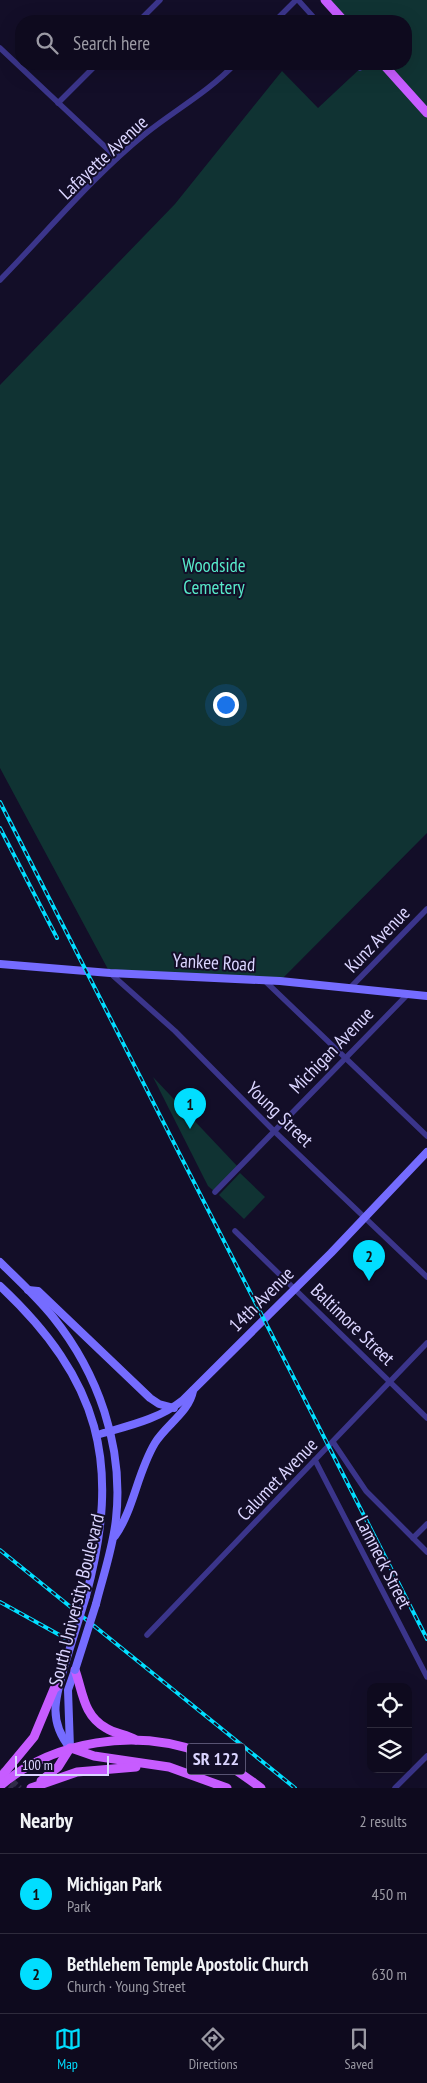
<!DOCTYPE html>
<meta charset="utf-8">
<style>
body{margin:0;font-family:"PT Sans Narrow",sans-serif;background:#171327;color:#f1f3f6}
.controls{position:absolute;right:15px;bottom:15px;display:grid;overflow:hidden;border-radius:10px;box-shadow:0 5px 20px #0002}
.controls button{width:45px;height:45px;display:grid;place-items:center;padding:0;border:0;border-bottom:1px solid #2e2b3c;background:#0e0a1e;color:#f1f3f6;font:25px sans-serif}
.scale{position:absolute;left:15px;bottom:12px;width:94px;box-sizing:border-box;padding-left:5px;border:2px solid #dbd5ff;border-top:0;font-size:14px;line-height:18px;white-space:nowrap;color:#dbd5ff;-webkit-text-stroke:4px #130e28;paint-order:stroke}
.you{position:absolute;left:225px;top:704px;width:18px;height:18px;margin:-12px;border:4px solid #fff;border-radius:50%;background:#1a73e8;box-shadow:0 0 0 8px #1a73e833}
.badge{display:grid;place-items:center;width:32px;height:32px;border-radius:50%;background:#01deff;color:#111;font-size:16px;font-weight:700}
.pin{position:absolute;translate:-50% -41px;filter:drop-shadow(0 1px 2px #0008)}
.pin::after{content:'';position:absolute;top:26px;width:18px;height:15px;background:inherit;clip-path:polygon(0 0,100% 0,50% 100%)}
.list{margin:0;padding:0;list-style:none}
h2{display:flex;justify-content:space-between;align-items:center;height:65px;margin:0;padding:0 20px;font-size:21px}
h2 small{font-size:16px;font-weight:400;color:#9b9aa4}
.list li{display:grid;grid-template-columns:32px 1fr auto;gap:15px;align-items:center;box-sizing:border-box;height:80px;padding:0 20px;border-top:1px solid #2e2b3c}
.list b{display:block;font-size:19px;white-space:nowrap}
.list p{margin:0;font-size:16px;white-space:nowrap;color:#9b9aa4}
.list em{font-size:16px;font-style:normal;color:#9b9aa4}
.icon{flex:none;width:28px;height:28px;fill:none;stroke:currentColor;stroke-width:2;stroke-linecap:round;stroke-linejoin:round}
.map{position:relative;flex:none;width:427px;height:1788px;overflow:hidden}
.search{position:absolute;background:#0e0a1e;box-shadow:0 5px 20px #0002;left:15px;right:15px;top:15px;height:55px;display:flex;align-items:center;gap:12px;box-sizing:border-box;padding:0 18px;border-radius:20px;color:#9b9aa4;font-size:19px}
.sheet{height:225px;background:#0e0a1e}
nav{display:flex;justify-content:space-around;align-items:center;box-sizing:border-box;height:70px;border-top:1px solid #2e2b3c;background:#0e0a1e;font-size:14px;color:#9b9aa4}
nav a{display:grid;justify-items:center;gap:2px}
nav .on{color:#01deff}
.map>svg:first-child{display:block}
.green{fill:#103333}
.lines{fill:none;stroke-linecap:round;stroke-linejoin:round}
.street-tunnel{stroke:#312c48;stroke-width:5.5;stroke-dasharray:5.5 3;stroke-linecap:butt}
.street{stroke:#3b358b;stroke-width:5.5}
.secondary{stroke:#756cff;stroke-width:8}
.primary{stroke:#c75cff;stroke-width:9}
.rail-casing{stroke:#01deff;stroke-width:4}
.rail{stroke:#130e28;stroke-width:2;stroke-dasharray:5.5;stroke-linecap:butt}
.secondary-bridge{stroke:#756cff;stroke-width:8}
.labels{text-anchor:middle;stroke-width:4;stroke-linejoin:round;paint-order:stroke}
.shield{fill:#130e28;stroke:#9f99be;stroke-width:1}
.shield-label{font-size:18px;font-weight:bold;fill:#dbd5ff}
.street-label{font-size:19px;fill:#dbd5ff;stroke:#130e28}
.park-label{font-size:19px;fill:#57e9c9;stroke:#130e28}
</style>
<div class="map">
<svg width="427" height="1788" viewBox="0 0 427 1788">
<rect width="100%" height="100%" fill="#130e28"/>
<g class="green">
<polygon points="325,0 427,0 427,833 280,981 110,973 0,768 0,385 175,204 282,71 318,108 365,64 406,64 406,21 344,21"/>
<polygon points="153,1077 238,1167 215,1192 208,1186"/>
<polygon points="240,1173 265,1197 244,1219 219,1195"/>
</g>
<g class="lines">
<g class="street-tunnel">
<polyline points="0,1770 20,1788"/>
<polyline points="3,1780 13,1788"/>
</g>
<g class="street">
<polyline points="298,0 317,21"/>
<polyline points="139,21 160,0"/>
<polyline points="275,21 296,0"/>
<polyline points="0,48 117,158"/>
<polyline points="356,64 360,68"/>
<polyline points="58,103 97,64"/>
<path d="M0,280c46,-47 94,-105 145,-146 30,-24 63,-42 90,-70"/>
<polyline points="110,973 175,1031 274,1131 427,1277"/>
<polyline points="265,981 427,1136"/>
<polyline points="349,989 427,909"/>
<polyline points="215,1192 408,994"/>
<polyline points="235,1231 427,1418"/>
<polyline points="333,1442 366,1491 427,1552"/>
<polyline points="315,1460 427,1677"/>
<polyline points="413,1538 427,1524"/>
<polyline points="147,1635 427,1343"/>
<polyline points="395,1788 427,1756"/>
</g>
<g class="secondary">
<polyline points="0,964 110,973 280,981 427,996"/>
<path d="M0,1262c18,18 37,35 53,55 45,56 71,129 63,202 -3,29 -13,57 -20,85"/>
<path d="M0,1286c100,94 122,177 86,310"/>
<polyline points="28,1290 38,1291 150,1398 159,1404 174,1408"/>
<path d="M97,1435c30,-9 61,-15 86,-35l148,-147 96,-101"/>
<path d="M115,1536c19,-27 22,-63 40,-93 11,-18 34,-31 38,-52"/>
<path d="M65,1664c-9,32 -18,56 5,84"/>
<polyline points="70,1748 68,1690 75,1670"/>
</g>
<g class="primary">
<polyline points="325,0 344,21"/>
<polyline points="383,64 427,113"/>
<path d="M75,1670c8,22 8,45 31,58 9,6 20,6 30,12"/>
<polyline points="71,1748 94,1756 169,1767 227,1788"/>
<polyline points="0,1778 34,1737 54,1689 59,1685"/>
<polyline points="41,1781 58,1767 70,1748"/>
<path d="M0,1786c54,-46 136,-58 202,-33 22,8 40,21 59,35"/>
<polyline points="31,1788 77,1772 136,1767"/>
</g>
<g class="rail-casing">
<g id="rail">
<polyline points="0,802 427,1639"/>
<polyline points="0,828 57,938"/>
<polyline points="0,1550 295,1788"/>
<polyline points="0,1602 65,1638"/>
</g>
</g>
<use href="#rail" class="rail"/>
<g class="secondary-bridge">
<polyline points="65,1664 86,1596"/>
<polyline points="75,1670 96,1604"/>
</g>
</g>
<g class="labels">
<rect class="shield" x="187" y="1743.5" width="58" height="31" rx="4"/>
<g class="shield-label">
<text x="216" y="1765">SR 122</text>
</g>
<g class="street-label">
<text transform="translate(103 157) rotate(-43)" y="7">Lafayette Avenue</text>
<text transform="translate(377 939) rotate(-46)" y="7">Kunz Avenue</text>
<text transform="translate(214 962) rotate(3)" y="7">Yankee Road</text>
<text transform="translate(331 1050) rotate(-46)" y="7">Michigan Avenue</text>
<text transform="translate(280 1114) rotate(44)" y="7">Young Street</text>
<text transform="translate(261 1299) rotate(-45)" y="7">14th Avenue</text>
<text transform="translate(353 1324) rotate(44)" y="7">Baltimore Street</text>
<text transform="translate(277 1479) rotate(-46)" y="7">Calumet Avenue</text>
<text transform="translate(384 1562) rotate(63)" y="7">Lamneck Street</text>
<text transform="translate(76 1600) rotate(-76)" y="7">South University Boulevard</text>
</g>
<g class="park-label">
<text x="214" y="572">Woodside<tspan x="214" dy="22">Cemetery</tspan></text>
</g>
</g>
</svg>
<div class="controls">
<button><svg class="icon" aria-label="locate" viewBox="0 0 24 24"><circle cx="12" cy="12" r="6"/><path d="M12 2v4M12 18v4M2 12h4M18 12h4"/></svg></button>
<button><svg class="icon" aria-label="layers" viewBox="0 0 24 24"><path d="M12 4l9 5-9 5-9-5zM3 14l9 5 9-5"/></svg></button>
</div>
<div class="scale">100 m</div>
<div class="you"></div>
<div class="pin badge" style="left:190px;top:1129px">1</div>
<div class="pin badge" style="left:369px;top:1281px">2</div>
<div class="search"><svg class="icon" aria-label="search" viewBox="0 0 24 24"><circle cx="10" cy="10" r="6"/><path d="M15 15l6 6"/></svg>Search here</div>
</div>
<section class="sheet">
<h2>Nearby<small>2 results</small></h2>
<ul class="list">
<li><span class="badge">1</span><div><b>Michigan Park</b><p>Park</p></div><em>450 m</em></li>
<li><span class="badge">2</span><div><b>Bethlehem Temple Apostolic Church</b><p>Church · Young Street</p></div><em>630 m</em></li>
</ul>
</section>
<nav>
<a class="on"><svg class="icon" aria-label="map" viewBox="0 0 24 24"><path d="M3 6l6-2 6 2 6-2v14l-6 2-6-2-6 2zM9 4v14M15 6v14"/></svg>Map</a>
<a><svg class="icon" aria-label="directions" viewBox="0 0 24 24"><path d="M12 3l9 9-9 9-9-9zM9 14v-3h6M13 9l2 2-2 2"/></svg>Directions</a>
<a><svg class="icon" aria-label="saved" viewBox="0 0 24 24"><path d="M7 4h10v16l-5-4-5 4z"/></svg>Saved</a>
</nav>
